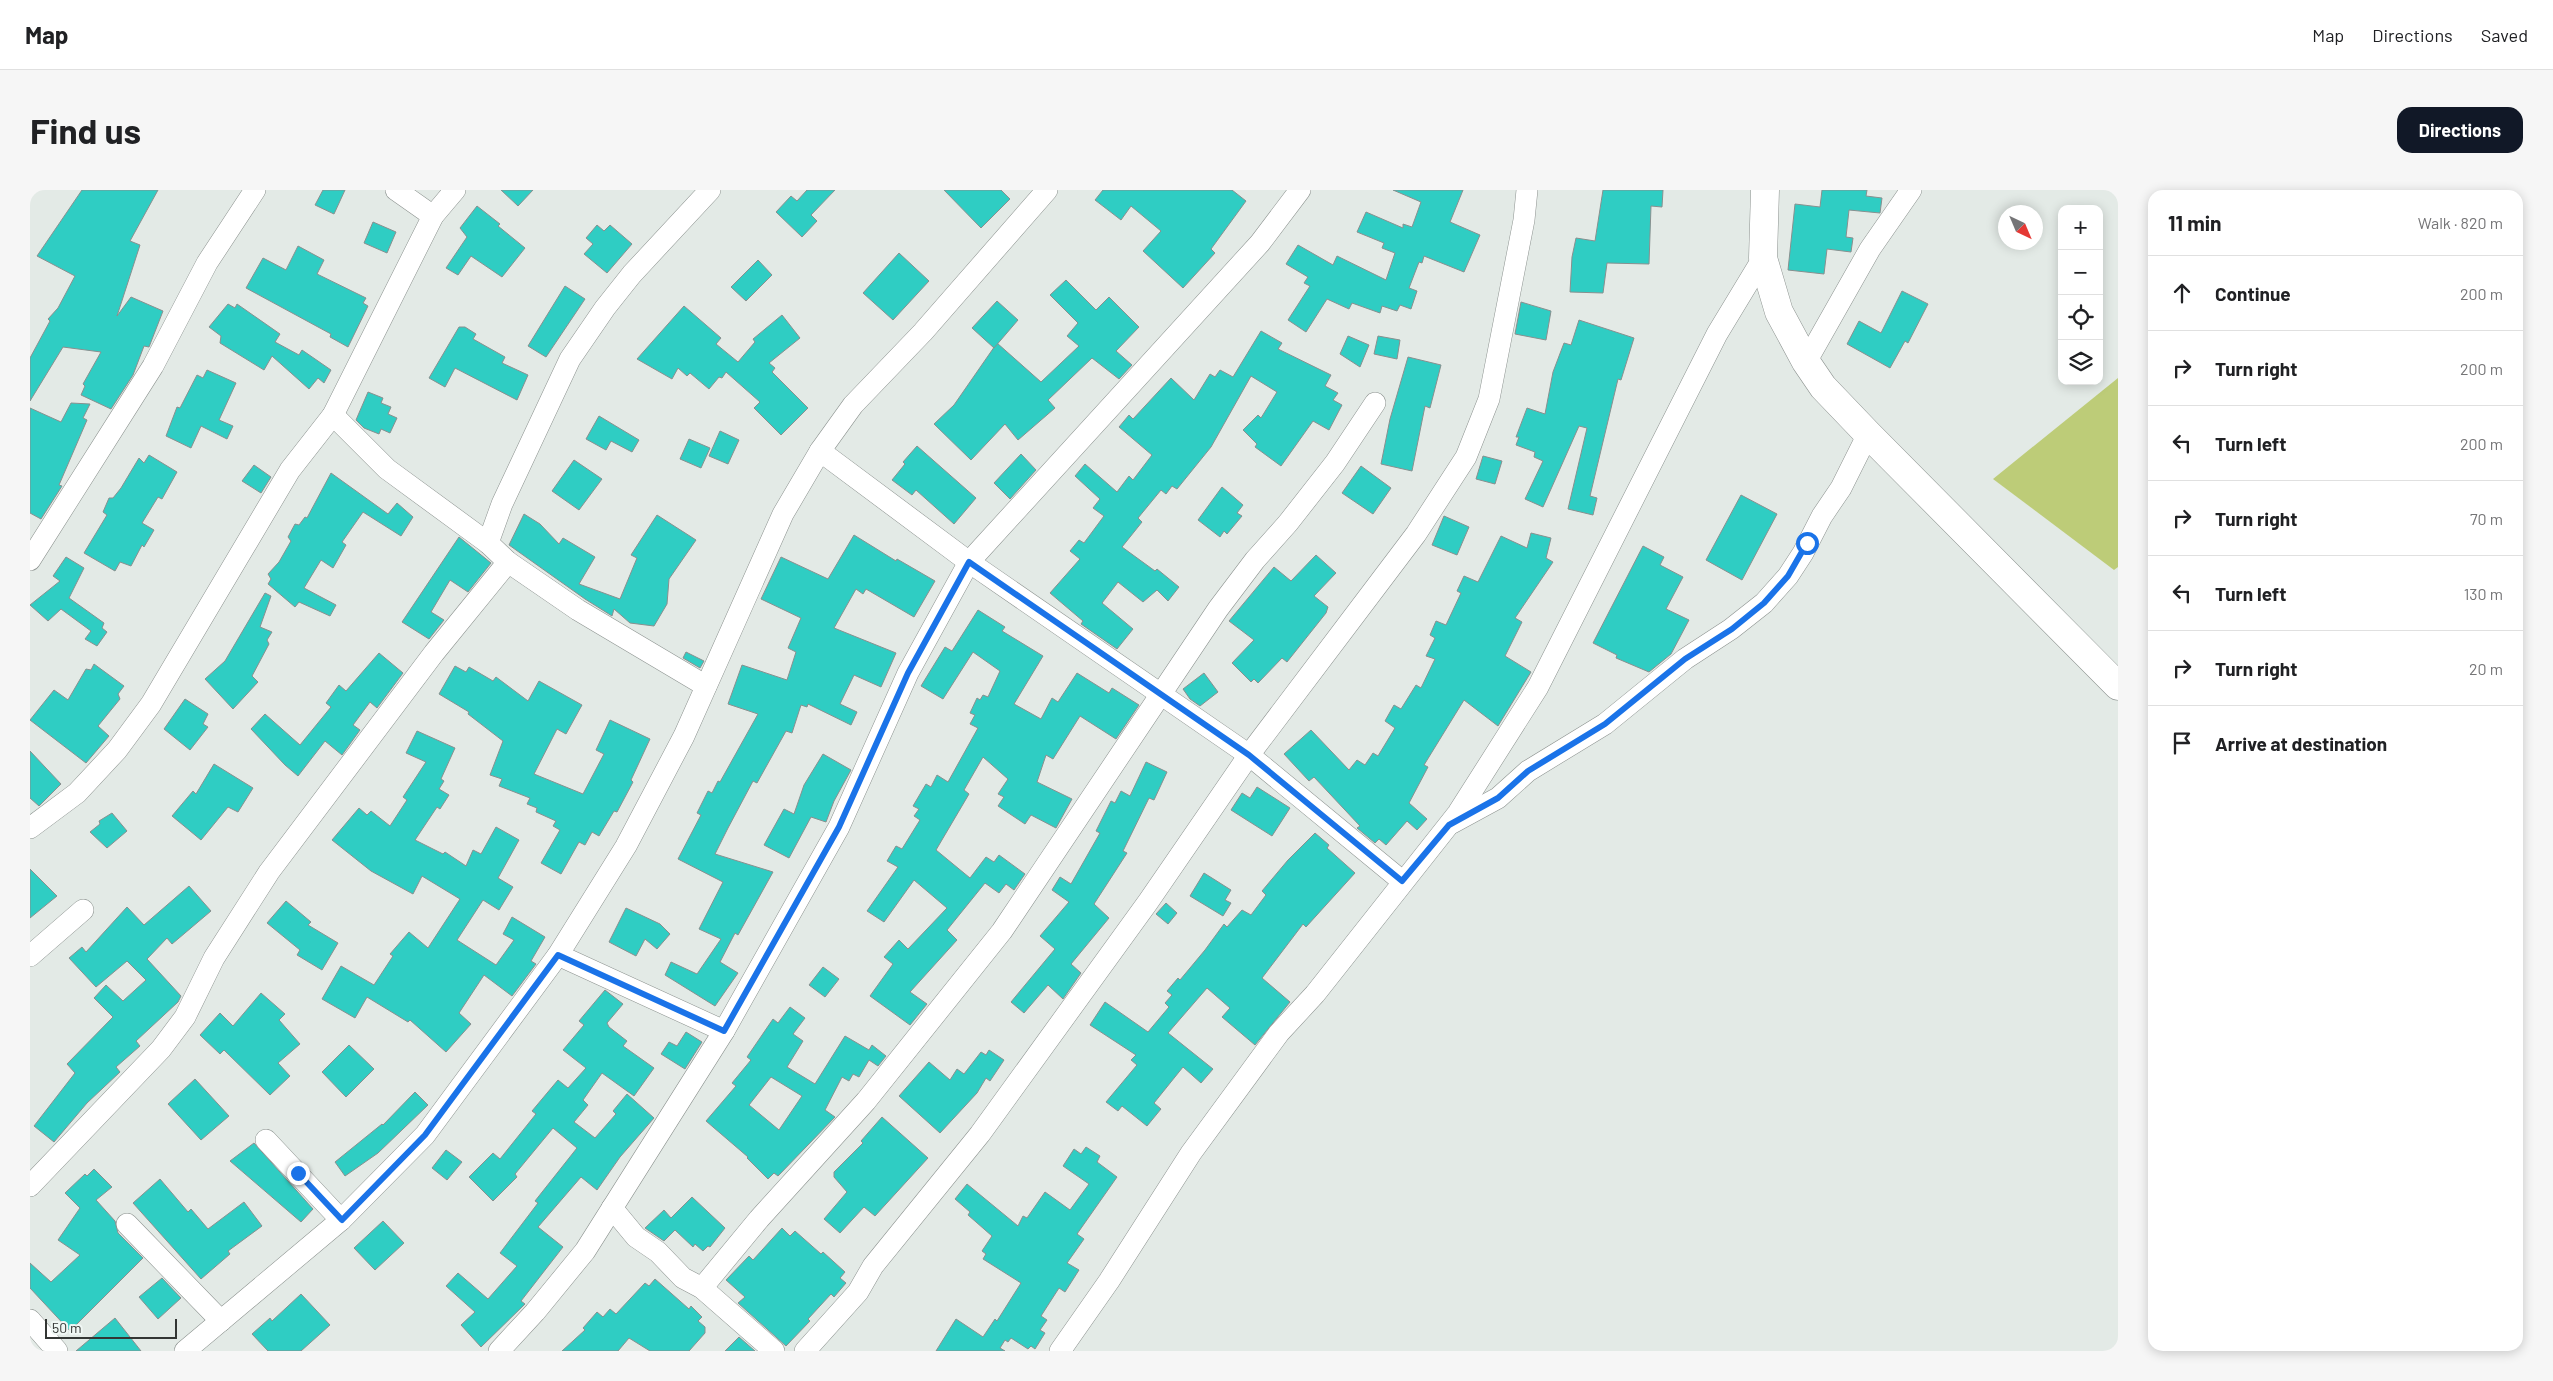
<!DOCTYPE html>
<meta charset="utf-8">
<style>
body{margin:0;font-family:Barlow,sans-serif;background:#f6f6f6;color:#202124}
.controls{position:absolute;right:15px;top:15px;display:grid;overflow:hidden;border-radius:10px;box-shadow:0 2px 12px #0003}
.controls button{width:45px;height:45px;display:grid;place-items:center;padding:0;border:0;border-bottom:1px solid #e0e0e0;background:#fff;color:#202124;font:25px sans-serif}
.compass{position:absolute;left:1968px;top:15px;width:45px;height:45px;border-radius:50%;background:#fff;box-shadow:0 2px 12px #0003;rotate:136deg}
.scale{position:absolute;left:15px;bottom:12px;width:132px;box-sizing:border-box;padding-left:5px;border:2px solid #333634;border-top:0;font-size:14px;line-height:18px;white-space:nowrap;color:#333634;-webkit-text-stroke:4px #f0f7f4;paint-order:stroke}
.stop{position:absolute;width:15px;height:15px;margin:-11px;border:4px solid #1a73e8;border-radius:50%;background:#fff}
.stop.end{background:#1a73e8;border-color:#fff;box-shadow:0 1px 5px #0008}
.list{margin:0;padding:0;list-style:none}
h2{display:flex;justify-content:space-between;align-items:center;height:65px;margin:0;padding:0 20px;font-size:21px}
h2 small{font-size:16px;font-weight:400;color:#757577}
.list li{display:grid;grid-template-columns:32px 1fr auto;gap:15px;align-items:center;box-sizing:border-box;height:75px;padding:0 20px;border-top:1px solid #e0e0e0}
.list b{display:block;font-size:19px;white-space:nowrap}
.list em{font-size:16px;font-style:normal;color:#757577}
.icon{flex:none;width:28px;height:28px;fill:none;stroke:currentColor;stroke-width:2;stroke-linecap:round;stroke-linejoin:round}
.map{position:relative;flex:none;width:2088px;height:1161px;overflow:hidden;border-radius:15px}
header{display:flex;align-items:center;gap:30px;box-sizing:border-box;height:70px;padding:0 25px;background:#fff;border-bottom:1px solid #e0e0e0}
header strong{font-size:24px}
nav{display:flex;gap:28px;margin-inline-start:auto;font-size:18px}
.intro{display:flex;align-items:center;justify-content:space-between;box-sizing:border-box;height:120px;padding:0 30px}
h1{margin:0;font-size:35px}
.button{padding:12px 22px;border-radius:15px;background:#111827;color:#fff;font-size:18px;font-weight:700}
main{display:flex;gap:30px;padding:0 30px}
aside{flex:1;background:#fff;border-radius:15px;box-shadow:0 2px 12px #0003}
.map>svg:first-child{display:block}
.green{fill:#bdcc78}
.building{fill:#2fcdc3;stroke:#88908f;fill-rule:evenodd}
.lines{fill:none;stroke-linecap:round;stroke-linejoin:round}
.minor-casing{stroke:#8c928f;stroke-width:22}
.major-casing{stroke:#8c928f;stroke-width:29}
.minor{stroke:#fff;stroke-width:21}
.major{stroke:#fff;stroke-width:28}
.route{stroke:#1a73e8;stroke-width:6}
</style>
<header>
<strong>Map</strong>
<nav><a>Map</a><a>Directions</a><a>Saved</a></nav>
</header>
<div class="intro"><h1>Find us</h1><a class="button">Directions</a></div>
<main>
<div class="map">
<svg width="2088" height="1161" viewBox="0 0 2088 1161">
<rect width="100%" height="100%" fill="#e3eae6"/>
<polygon class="green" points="2088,188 2088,377 2084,380 1963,289"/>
<g class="building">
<polygon points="52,0 128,0 100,51 110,55 87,126 101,107 133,121 119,157 114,156 103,185 81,219 51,205 55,196 53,194 71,162 33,157 0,211 0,168 20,131 18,129 28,118 45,86 7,66"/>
<polygon points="293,0 315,0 304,24 285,15"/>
<polygon points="471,0 503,0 488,16"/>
<polygon points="777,0 805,0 781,25 787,31 772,47 746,22 761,6 767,11"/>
<polygon points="914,0 971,0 980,9 951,38"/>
<polygon points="1073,0 1202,0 1216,11 1181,59 1185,63 1153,98 1113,61 1131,41 1101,16 1091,30 1065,10"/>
<polygon points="1363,0 1433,0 1420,32 1450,45 1434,82 1394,66 1392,73 1389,72 1379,98 1387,101 1381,119 1370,115 1367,121 1352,116 1350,123 1322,113 1319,119 1297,109 1276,142 1258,130 1280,96 1274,93 1278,87 1256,74 1268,55 1303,75 1307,66 1356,90 1365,63 1352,58 1354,53 1327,42 1336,22 1373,38 1373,34 1382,37 1391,12"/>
<polygon points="1573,0 1633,0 1632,17 1621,16 1619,74 1577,73 1573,103 1540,102 1542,67 1546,48 1565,51"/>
<polygon points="1792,0 1837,0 1836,6 1852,8 1850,23 1819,20 1816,47 1823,48 1821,62 1797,59 1794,84 1758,80 1765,14 1790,17"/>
<polygon points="447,16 470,34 468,36 495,58 472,87 441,66 428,85 416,78 437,47 430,38"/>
<polygon points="343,32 366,42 357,63 334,53"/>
<polygon points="567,35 574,41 580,35 602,54 577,83 554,64 563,54 556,48"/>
<polygon points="268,56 294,70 287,84 336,108 333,113 338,116 318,157 300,147 301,144 216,98 233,68 256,80"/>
<polygon points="869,63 899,91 863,130 833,103"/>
<polygon points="728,70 742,85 716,111 701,97"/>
<polygon points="1036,90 1066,120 1079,107 1109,137 1086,161 1102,175 1089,189 1062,168 1018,210 1025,218 988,250 975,234 941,270 904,234 924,215 967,153 1011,192 1049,156 1037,146 1048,133 1020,105"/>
<polygon points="535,96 555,109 516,167 498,156"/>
<polygon points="1872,101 1898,114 1878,153 1875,151 1860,178 1817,154 1829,131 1851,143"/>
<polygon points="967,111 988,130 964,158 942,138"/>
<polygon points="1491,112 1521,121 1516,150 1485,144"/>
<polygon points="198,114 205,118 207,114 250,144 245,152 269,165 272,160 301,180 294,193 288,188 279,199 242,166 234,180 190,153 191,146 179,137"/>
<polygon points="654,116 691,148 686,154 708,172 725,152 723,149 752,125 770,148 739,173 745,178 742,182 778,218 751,245 724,218 730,212 696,182 692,188 689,187 679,199 660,183 657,186 648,178 642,189 607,169"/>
<polygon points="1549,130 1604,148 1591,190 1588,189 1560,306 1567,308 1563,325 1538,319 1557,238 1549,236 1513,317 1495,309 1513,271 1504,267 1505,262 1486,255 1489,247 1486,247 1497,218 1515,224 1523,182 1534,153 1541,155"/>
<polygon points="429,137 435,137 446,144 443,149 475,167 472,173 498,185 487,210 425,178 415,197 399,188"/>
<polygon points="1231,141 1252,153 1248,159 1301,185 1295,196 1308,203 1303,210 1312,215 1299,240 1283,231 1251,276 1225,257 1227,254 1213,240 1228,225 1231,228 1247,202 1221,186 1181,257 1147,299 1142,296 1136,304 1131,300 1108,328 1112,332 1092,357 1125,381 1127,379 1149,397 1138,411 1127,400 1113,412 1088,392 1072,413 1103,439 1087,459 1051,434 1053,431 1020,403 1050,369 1040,361 1049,350 1054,353 1074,326 1063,318 1070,309 1045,286 1055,274 1087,302 1099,286 1103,290 1122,265 1089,237 1099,225 1103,229 1141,188 1164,210 1180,184 1185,187 1190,180 1203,187"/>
<polygon points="1318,146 1339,155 1330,177 1310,164"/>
<polygon points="1348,146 1370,150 1367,169 1344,164"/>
<polygon points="1378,167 1411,175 1400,218 1395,216 1382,281 1351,274 1360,229"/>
<polygon points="177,180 206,193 189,230 203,236 197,249 171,236 161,258 136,246 147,217 150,218 167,185 173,188"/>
<polygon points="338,202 353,208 351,213 361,217 358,224 367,228 360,243 351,239 349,244 334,238 326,230"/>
<polygon points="41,213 60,214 53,228 57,230 29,295 32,296 11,329 0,323 0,218 31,232"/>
<polygon points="569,226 609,250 602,262 581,251 576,260 556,249"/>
<polygon points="690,241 709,250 698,274 679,266"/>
<polygon points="659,249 680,258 671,278 650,269"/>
<polygon points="887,256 946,308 924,334 886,300 882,305 862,290 875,274 873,272"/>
<polygon points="991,264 1006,280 980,309 964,293"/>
<polygon points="119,265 147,282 132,309 128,307 112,333 124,340 114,357 112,355 101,376 90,372 85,381 54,363 77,325 73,322 79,308 83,308 91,298 109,268 114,273"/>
<polygon points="1453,266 1472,271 1465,294 1446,289"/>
<polygon points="544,270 572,289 549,320 522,301"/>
<polygon points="224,275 241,287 231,303 212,291"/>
<polygon points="1331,276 1361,298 1343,324 1312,303"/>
<polygon points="301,283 358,324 367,313 383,327 371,346 333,322 312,352 316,355 303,378 291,370 274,398 306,415 300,426 269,412 265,417 238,394 241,389 238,384 249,372 261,351 258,347 265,334 269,335 275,327 277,328"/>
<polygon points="1192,297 1213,315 1207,323 1212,326 1197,344 1194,341 1190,347 1168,330"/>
<polygon points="1711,305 1747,324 1712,390 1676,370"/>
<polygon points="494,324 510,334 529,354 533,348 565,367 549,394 590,409 607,368 601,365 627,325 666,350 639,389 637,414 624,436 600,433 584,419 582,426 555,409 479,355"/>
<polygon points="1414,326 1439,337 1427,365 1402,355"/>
<polygon points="1501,343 1521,348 1516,368 1523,372 1485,428 1492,432 1475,466 1501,482 1468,536 1434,510 1394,575 1398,577 1379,613 1397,629 1387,640 1377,631 1356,655 1349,649 1345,653 1327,638 1330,636 1284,587 1279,591 1254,564 1281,540 1319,580 1327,570 1335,575 1343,563 1348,566 1365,538 1355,531 1364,515 1371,519 1386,495 1391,498 1405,469 1396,466 1405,448 1400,445 1406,431 1416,435 1431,403 1427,401 1434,386 1448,392 1471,346 1497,358"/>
<polygon points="824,345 866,371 867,369 905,391 884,427 836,399 833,404 826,399 804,438 866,463 851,497 824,485 810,514 827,522 821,535 778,514 777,517 771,515 762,543 756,541 727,593 723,591 698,638 685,664 743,682 708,745 705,743 690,772 708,783 685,816 635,785 641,772 667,784 691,749 669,739 693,692 648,669 671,625 667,623 678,601 682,603 688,591 690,592 728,524 698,514 712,475 757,490 766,462 758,458 771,428 731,409 751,367 798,389"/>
<polygon points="429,347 461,373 438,402 420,390 401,422 414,430 399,449 372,432"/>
<polygon points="1613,356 1634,367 1630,375 1653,387 1636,419 1659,430 1641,464 1619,482 1586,468 1587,465 1563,453"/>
<polygon points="1286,365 1306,383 1284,406 1298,417 1296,423 1257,472 1252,468 1228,493 1224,489 1221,492 1202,473 1224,450 1199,431 1244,377 1261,391"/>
<polygon points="36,367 54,378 39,408 74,433 72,438 77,442 67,456 55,449 61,441 31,419 18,431 0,415 30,391 23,386"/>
<polygon points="235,403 241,406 230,437 242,442 237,450 239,454 222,486 228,492 203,519 175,489 195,471"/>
<polygon points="948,420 975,437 972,441 1013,466 984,514 1011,529 1022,508 1028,512 1047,483 1079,503 1082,498 1109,515 1086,549 1050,526 1023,569 1016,565 1007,592 1042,609 1026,638 1001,625 995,634 968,616 974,607 968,604 978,589 953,567 934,600 939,604 906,660 940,688 956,667 964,672 969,665 995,684 984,700 976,694 969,703 955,693 917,740 927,750 880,802 897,814 880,835 840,806 863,774 854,767 869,750 878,759 917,718 884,690 854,732 837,721 868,677 857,671 866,656 872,659 890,630 884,626 889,619 883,616 896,594 901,597 907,585 918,592 948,538 940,534 945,525 940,523 947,508 950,510 953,505 958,507 970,481 943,462 913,509 891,496 915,457 922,461"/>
<polygon points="656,462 674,471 670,478 653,468"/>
<polygon points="349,463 373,483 347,518 340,512 323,535 330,540 312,565 295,551 268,586 255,575 221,539 235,524 270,555 301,517 296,513 309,495 316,501"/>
<polygon points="64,474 94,496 88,504 90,509 68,536 79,546 56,573 0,530 24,500 38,510 56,479 61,480"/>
<polygon points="425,476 436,482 439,477 463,491 466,487 498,511 509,491 552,515 536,544 527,539 504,584 553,604 574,564 566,560 580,530 620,549 601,590 603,592 587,622 584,621 569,646 562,642 555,655 549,652 531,684 511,673 530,640 523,636 526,631 506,622 507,618 497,614 500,608 469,596 472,589 460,585 473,551 438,524 439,522 409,504"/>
<polygon points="1174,483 1188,502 1170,516 1160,509 1153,499"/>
<polygon points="155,509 178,524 173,534 178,537 160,560 134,539"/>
<polygon points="387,541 425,558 411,589 414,591 409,599 419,605 410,619 407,617 385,650 413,664 415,662 436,676 443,660 451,664 466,637 489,650 468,688 483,697 469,720 453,710 427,750 466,775 484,750 473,744 482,727 515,747 501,771 506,774 482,806 454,785 429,823 441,834 416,862 380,830 378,832 337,807 325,828 292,809 311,776 344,795 363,766 360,764 379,742 398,758 430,709 392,686 383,704 341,681 302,650 329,618 337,625 341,621 360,636 377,610 373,607 396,572 376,563"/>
<polygon points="0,561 31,594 9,616 0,608"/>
<polygon points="793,564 821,580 804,611 796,632 781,627 759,668 734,655 754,619 764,624 774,595"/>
<polygon points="1116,572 1137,582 1124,610 1119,608 1093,661 1097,663 1064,714 1079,728 1041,774 1051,783 1033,809 1018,795 994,823 981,812 1025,759 1010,746 1039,712 1022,700 1030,687 1041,694 1070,643 1066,641 1081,611 1085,613 1091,601 1100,606"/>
<polygon points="184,574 223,598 208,622 198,617 171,650 142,626 163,601 166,604"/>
<polygon points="1227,597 1260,618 1242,646 1201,620 1212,603 1220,608"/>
<polygon points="82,623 97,641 77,658 60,642 70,634 69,631"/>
<polygon points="1285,643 1299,655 1297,658 1325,683 1276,737 1273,734 1232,788 1260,812 1225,855 1192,827 1200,818 1177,798 1138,843 1183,879 1171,893 1153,877 1124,913 1131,919 1117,936 1092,916 1088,921 1076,912 1107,875 1101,870 1106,865 1060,835 1075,812 1118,842 1139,817 1135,813 1142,805 1137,801 1148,788 1150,790 1175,760 1194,734 1197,737 1212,720 1221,725 1236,705 1232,701 1258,670"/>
<polygon points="0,679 27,706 0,728"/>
<polygon points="1174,683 1201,700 1195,710 1201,713 1193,726 1160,706"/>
<polygon points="159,696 181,721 142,754 137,748 117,769 151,806 148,812 106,851 110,856 86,877 90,882 57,913 24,952 4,936 45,883 37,874 83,827 64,808 76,795 93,811 116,790 97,771 66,797 39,768 52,757 56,762 97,717 114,735"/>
<polygon points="256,711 281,732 278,735 308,753 292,780 267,765 270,760 237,733"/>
<polygon points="1136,713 1147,723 1138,734 1126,724"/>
<polygon points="596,718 630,734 640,744 627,759 615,749 606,766 579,752"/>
<polygon points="793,777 809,789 795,807 779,795"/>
<polygon points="575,800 593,814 577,833 579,837 597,851 593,856 624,878 604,906 572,883 553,910 558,915 544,932 565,948 586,924 583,921 597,904 624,928 590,967 567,1000 551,987 508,1037 533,1057 491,1111 495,1114 451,1157 431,1135 445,1122 416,1096 428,1083 458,1109 487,1076 470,1063 508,1013 505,1011 547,958 523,938 485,984 487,987 463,1011 439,987 463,963 470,969 506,924 502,921 528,890 538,898 556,878 533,860 554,835 549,831"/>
<polygon points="231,803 255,824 249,830 270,854 248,873 260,886 240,905 194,860 190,864 170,845 190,823 203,836"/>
<path d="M760,817l15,11 -12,16 10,7 -16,26 28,17 30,-48 24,14 3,-5 14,11 -8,10 -9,-6 -10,17 -6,-3 -4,7 -7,-4 -17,33 10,7 -57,59 -4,-3 -6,6 -21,-21 1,-1 -42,-36 30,-35 -4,-3 19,-23 -4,-3 26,-38 5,4zM741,887l31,19 -23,34 -30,-25z"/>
<polygon points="656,842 672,852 655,879 631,864 639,852 647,856"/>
<polygon points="319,855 344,879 316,907 292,882"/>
<polygon points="959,860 974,870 960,891 956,888 947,903 910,943 869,906 899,872 920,890 927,879 934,884 951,862 956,865"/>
<polygon points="165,889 199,926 171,950 138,914"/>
<polygon points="385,902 398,915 348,963 315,986 305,972 352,934 353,935"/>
<polygon points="852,927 898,968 845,1026 834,1017 810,1043 794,1029 817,1002 804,987 804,982 833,953 831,951"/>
<polygon points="224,953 283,1019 271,1032 200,971"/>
<polygon points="1056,957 1070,966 1067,972 1087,987 1047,1044 1054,1049 1037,1073 1049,1080 1035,1102 1029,1098 1011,1126 1017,1130 1010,1140 1015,1143 1005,1159 1001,1156 998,1159 981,1148 978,1152 975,1150 970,1158 975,1161 906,1161 926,1129 953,1147 965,1129 967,1131 991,1093 953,1069 956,1064 952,1061 962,1046 938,1025 940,1022 925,1009 937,994 988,1036 993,1026 997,1028 1015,1002 1040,1020 1059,994 1033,976 1044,959 1051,964"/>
<polygon points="416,960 432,972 417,990 402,978"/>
<polygon points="64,979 82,997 66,1010 85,1031 88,1043 113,1068 40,1141 0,1098 0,1073 21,1092 50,1065 28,1050 50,1018 35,1003 55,984 57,986"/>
<polygon points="130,989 158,1022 161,1019 178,1039 214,1012 232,1036 198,1061 200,1064 171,1089 103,1013"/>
<polygon points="662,1007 695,1038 680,1057 678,1056 673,1061 665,1054 663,1057 645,1040 634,1051 615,1038 634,1020 641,1028"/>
<polygon points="353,1031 374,1053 345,1080 324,1058"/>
<polygon points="752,1038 760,1046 765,1041 791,1064 793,1062 815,1082 810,1088 816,1093 804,1107 801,1104 778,1129 780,1131 756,1156 708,1113 715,1107 696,1090 719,1066 723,1070"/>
<polygon points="132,1088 151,1108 128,1129 109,1107"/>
<polygon points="625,1089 659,1119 661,1116 672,1127 668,1131 675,1137 675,1143 659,1161 620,1161 599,1148 588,1161 532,1161 555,1140 553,1138 567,1122 573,1127 580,1119 586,1124 615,1093 619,1096"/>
<polygon points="271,1104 300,1135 271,1161 238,1161 222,1144 240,1128 242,1131"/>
<polygon points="85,1128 111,1161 46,1161"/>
<polygon points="709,1147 725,1161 695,1161"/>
</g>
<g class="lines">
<g class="minor-casing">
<g id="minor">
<polyline points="366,0 403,26"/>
<polyline points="1776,172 1840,59 1881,0"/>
<polyline points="303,225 357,279 458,353 478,372 548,420 676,496"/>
<polyline points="790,261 939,372 1219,565 1372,691"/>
<polyline points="458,353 472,314 540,169 575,118 602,84 680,0"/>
<polyline points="0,370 123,176 177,73 225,0"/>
<polyline points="1422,633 1468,608 1498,581 1575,534 1655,469 1701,439 1734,413 1758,386 1773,363 1792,326 1811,298 1838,244"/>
<polyline points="0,638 47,603 87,560 121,514 260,280 303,225 403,26 425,0"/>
<polyline points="0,766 53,720"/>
<polyline points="694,841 809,637 878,483 939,372 1230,53 1270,0"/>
<polyline points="236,950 311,1030"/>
<polyline points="0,996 131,859 155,827 184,768 239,682 404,463 478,372"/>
<polyline points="582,1018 606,1047 628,1062 653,1088 672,1098 744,1161"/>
<polyline points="97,1034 191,1131"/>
<polyline points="672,1098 729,1029 836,911 972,741 1188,419 1225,370 1258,333 1305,273 1345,213"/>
<polyline points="0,1130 27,1161"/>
<polyline points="155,1161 311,1030 395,945 528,765 596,656 654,546 753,324 790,261 823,215 893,142 1017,0"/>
<polyline points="469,1161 505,1122 555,1061 694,841 528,765"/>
<polyline points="775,1161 828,1102 843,1076 950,944 1118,712 1219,565 1386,344 1436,267 1459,209 1494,30 1497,0"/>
<polyline points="1030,1161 1079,1091 1161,963 1249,843 1285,804 1428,623 1508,497 1687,144 1733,68"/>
</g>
</g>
<g class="major-casing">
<polyline id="major" points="1735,0 1733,68 1749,122 1776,172 1793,197 1838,244 2088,496"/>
</g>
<use href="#minor" class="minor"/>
<use href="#major" class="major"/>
</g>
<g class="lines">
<polyline class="route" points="268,983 312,1030 395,945 528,765 694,841 809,637 878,483 939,372 1219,565 1372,691 1419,635 1468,608 1498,581 1575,534 1655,469 1702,439 1734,413 1758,386 1777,353"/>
</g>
</svg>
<div class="controls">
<button>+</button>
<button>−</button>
<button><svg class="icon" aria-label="locate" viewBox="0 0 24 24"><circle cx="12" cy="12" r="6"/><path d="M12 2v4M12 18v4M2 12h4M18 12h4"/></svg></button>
<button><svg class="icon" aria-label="layers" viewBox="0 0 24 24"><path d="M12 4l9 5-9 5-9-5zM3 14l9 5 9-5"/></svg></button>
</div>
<svg class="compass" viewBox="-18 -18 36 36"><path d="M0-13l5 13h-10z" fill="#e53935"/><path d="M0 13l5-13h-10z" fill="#757577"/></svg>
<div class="scale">50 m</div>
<div class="stop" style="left:1777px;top:353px"></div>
<div class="stop end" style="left:268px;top:983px"></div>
</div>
<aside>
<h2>11 min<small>Walk · 820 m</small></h2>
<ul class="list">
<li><svg class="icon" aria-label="ahead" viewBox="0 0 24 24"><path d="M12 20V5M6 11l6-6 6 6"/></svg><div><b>Continue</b></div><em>200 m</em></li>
<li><svg class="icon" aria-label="right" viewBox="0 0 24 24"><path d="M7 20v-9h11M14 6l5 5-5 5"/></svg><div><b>Turn right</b></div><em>200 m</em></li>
<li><svg class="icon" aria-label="left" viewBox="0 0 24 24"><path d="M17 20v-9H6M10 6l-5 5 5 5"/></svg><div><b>Turn left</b></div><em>200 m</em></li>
<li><svg class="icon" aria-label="right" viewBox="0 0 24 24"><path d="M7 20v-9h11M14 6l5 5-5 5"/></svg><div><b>Turn right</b></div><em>70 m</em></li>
<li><svg class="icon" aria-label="left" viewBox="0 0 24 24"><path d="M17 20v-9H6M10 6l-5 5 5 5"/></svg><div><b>Turn left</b></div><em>130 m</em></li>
<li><svg class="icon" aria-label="right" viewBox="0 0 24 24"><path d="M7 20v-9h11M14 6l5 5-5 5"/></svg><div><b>Turn right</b></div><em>20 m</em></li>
<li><svg class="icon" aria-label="arrive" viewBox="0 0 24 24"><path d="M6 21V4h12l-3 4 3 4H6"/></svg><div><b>Arrive at destination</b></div></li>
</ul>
</aside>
</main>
